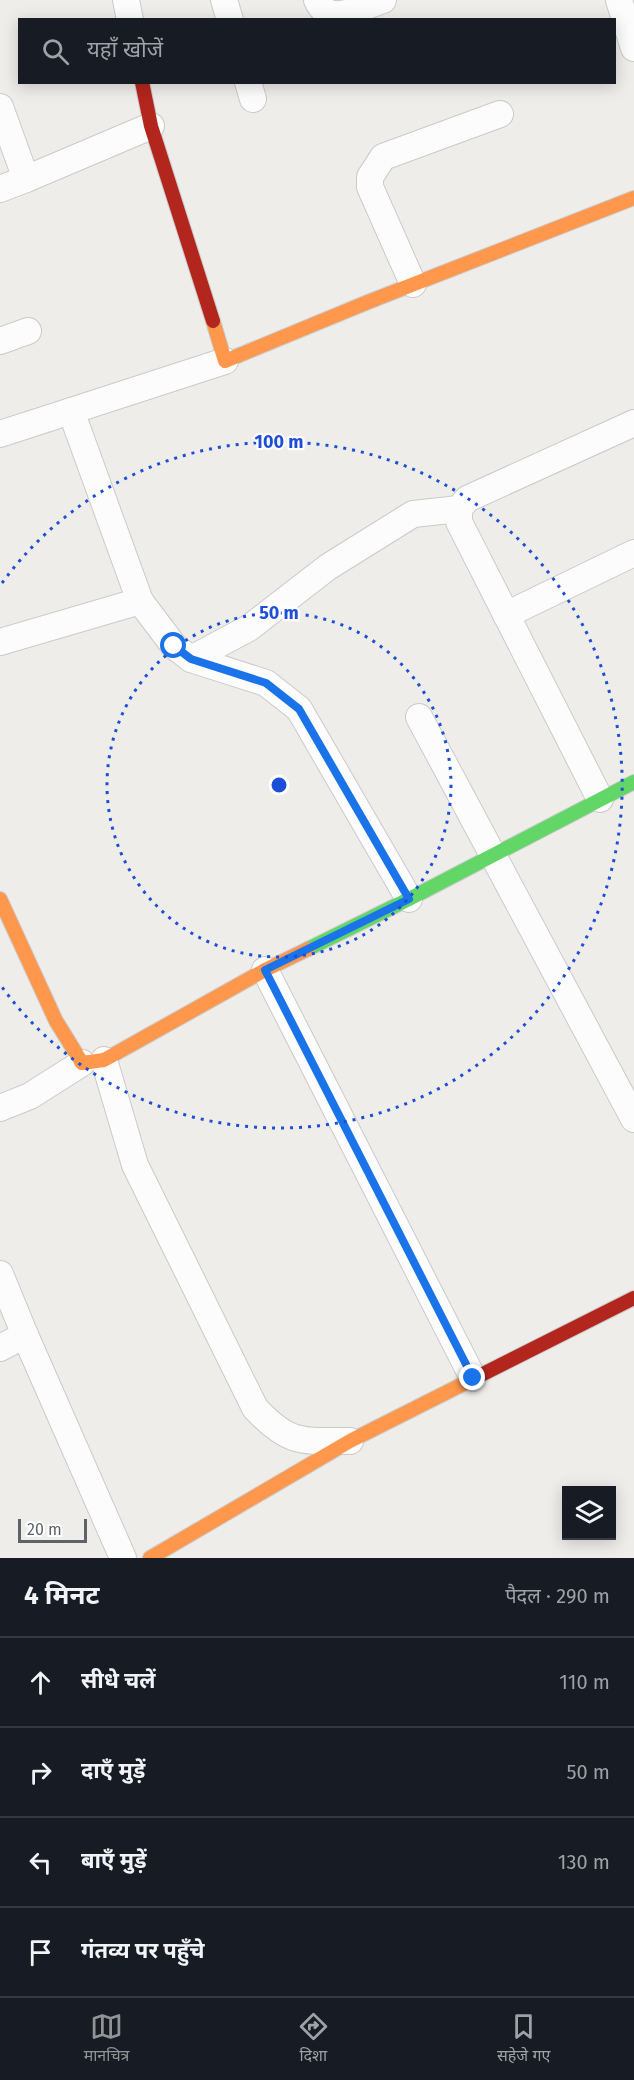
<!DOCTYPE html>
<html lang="hi">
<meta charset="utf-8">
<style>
body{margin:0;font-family:"Fira Sans","Noto Sans Devanagari",sans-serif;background:#20242c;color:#f1f3f6}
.controls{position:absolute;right:18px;bottom:18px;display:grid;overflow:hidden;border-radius:0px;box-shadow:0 3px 15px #0003}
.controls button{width:54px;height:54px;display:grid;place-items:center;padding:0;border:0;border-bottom:2px solid #363941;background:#171b24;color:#f1f3f6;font:30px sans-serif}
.scale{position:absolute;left:18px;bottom:15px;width:69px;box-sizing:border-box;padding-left:6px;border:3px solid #5e6368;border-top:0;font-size:16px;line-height:21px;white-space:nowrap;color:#5e6368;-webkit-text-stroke:4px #fff;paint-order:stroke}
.stop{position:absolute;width:18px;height:18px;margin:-14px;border:4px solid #1a73e8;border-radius:50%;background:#fff}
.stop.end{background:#1a73e8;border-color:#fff;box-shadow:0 2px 6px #0008}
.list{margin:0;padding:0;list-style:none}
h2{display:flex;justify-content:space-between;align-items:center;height:78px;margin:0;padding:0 24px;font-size:26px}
h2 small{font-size:20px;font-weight:400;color:#9ea1a6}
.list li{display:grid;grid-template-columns:39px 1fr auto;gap:18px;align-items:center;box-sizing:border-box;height:90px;padding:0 24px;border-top:2px solid #363941}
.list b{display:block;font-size:22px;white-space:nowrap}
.list em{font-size:20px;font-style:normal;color:#9ea1a6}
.icon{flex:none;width:33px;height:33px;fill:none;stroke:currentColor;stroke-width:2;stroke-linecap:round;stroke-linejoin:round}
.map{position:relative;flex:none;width:634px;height:1558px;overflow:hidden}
.search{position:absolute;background:#171b24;box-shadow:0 3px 15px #0003;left:18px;right:18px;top:18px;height:66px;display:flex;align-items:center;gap:15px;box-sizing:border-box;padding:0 21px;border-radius:0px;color:#9ea1a6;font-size:22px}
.sheet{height:438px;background:#171b24}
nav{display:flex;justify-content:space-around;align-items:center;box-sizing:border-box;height:84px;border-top:2px solid #363941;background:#171b24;font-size:16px;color:#9ea1a6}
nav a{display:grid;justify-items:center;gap:3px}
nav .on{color:#919395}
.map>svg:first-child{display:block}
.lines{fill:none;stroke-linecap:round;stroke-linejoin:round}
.street-casing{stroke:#cacaca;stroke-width:28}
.fast-casing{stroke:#cbcbcb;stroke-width:16}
.slow-casing{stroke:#cbcbcb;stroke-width:16}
.jam-casing{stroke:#cbcbcb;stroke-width:16}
.street{stroke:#fdfcfc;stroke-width:26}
.fast{stroke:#63d668;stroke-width:14}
.slow{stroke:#ff974d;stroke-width:14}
.jam{stroke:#b3261e;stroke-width:14}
.route{stroke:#1a73e8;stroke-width:8}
.ring{fill:none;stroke:#1d4ed8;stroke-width:3;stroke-dasharray:3 6}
.centre{fill:#1d4ed8;stroke:#fff;stroke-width:3}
.ring-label{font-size:18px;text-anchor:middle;font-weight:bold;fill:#1d4ed8;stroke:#fff;stroke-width:4.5;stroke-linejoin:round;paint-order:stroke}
</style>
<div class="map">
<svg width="634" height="1558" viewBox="0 0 634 1558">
<rect width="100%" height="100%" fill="#efede9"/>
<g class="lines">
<g class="street-casing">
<g id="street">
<polyline points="126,0 130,20"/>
<polyline points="224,0 230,20"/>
<path d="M317,0c12,28 44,7 66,0"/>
<polyline points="619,0 634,48"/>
<polyline points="248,82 253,99"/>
<polyline points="0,107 26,179 151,126"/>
<polyline points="0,189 26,179"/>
<polyline points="413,284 370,187 370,177 383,157 500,114"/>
<polyline points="0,341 28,331"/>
<polyline points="0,434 71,411"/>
<polyline points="140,601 174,646 191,659 266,683 299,709 409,899"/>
<polyline points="506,615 634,553"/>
<polyline points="0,642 140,601 71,411 225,361"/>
<polyline points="191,659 249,628 328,567 413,514 459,509"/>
<polyline points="419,717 634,1119"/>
<polyline points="600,799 459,522 459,509 467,499 634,423"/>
<polyline points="265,970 473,1378"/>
<path d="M104,1060l31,105 120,243c34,37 47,33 95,33"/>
<polyline points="0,1108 30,1096 82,1063"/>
<polyline points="0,1274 25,1335 123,1558"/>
<polyline points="0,1348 25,1335"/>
</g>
</g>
<g class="fast-casing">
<polyline id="fast" points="308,949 409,899 634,782"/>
</g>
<g class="slow-casing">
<g id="slow">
<polyline points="213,321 225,361 368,302 634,198"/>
<polyline points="0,899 56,1021 82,1063 104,1060 265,970 308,949"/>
<polyline points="150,1558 350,1441 475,1378"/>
</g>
</g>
<g class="jam-casing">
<g id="jam">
<polyline points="142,82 151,126 213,321"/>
<polyline points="475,1378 634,1298"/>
</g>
</g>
<use href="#street" class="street"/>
<use href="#fast" class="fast"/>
<use href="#slow" class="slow"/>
<use href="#jam" class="jam"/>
</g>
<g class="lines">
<polyline class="route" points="174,646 191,659 266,683 299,709 409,899 265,970 473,1378"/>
</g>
<g class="ring">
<circle cx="279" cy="785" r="172"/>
<path d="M2 583A343 343 0 1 1 2 987"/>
</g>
<circle cx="279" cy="785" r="9" class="centre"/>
<g class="ring-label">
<text x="279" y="448">100 m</text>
<text x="279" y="619">50 m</text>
</g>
</svg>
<div class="controls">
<button><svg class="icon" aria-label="layers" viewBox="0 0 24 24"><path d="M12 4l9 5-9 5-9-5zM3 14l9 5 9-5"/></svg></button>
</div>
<div class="scale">20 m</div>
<div class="stop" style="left:174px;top:646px"></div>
<div class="stop end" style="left:473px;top:1378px"></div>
<div class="search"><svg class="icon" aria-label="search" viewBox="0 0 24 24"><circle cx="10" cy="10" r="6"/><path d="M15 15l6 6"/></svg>यहाँ खोजें</div>
</div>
<section class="sheet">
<h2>4 मिनट<small>पैदल · 290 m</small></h2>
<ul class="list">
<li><svg class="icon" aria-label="ahead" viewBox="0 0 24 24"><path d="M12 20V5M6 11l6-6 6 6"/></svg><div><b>सीधे चलें</b></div><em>110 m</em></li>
<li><svg class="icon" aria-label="right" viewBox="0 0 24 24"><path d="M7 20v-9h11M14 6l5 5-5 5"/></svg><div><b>दाएँ मुड़ें</b></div><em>50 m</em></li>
<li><svg class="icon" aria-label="left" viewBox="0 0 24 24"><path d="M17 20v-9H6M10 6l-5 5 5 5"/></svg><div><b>बाएँ मुड़ें</b></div><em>130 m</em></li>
<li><svg class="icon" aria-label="arrive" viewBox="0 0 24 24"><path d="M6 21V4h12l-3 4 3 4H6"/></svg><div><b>गंतव्य पर पहुँचे</b></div></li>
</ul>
</section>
<nav>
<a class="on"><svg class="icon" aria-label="map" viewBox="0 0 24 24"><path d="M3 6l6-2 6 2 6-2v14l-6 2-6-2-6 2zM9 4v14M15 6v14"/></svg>मानचित्र</a>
<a><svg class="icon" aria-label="directions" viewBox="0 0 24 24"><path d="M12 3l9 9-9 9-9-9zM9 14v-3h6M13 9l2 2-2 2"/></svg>दिशा</a>
<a><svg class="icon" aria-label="saved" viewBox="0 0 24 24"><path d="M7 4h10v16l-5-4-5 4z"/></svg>सहेजे गए</a>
</nav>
